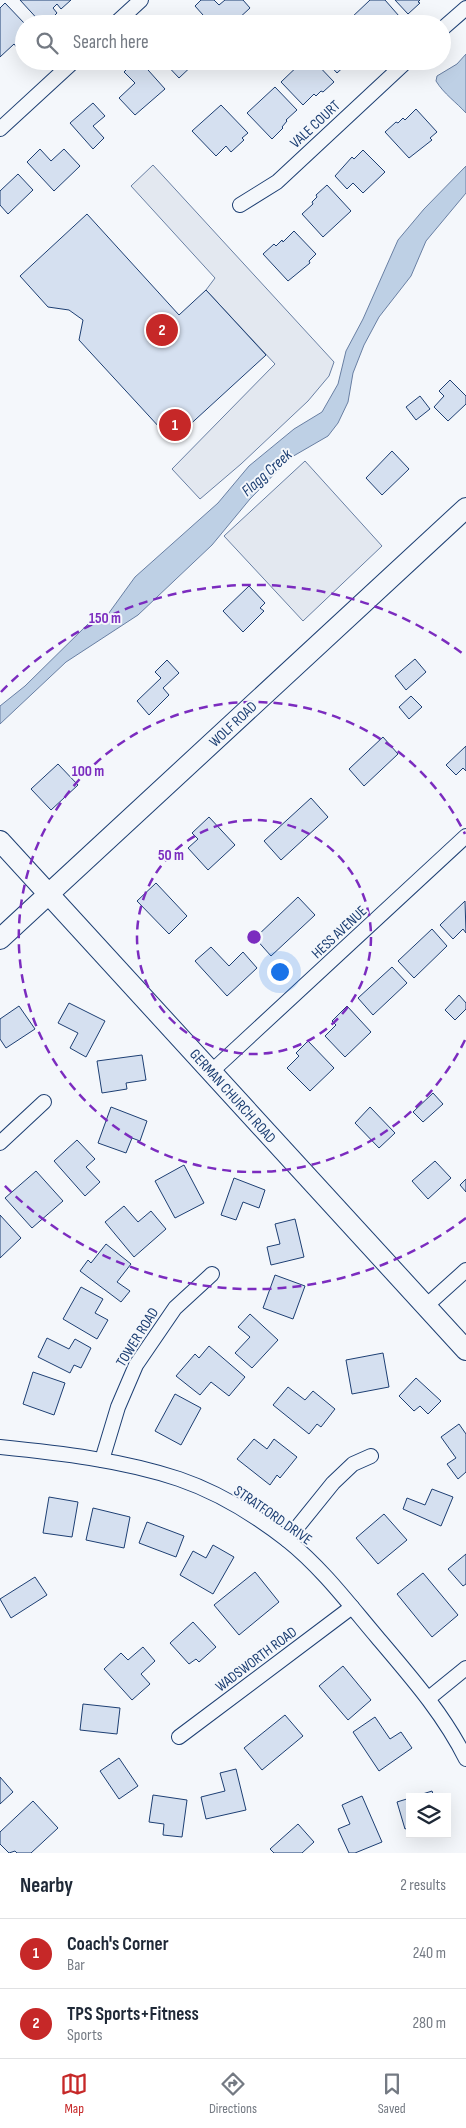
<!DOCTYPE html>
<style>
body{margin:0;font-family:"Sofia Sans Condensed",sans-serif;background:#f2f2f3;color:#1f2937}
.controls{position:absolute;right:15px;bottom:15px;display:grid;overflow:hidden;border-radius:0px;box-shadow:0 5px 20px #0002}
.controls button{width:45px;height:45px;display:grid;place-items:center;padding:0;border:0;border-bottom:1px solid #e0e1e3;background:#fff;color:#1f2937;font:25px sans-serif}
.you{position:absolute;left:279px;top:971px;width:18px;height:18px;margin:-12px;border:4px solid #fff;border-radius:50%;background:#1a73e8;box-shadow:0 0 0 8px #1a73e833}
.badge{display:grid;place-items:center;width:32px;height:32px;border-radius:50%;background:#c62828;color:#fff;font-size:16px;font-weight:700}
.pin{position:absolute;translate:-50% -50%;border:2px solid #fff;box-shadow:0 1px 5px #0006}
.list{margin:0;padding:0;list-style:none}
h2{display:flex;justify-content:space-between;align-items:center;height:65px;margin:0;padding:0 20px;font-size:21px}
h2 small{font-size:16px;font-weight:400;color:#747a83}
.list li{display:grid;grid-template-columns:32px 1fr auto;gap:15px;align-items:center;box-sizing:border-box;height:70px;padding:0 20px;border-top:1px solid #e0e1e3}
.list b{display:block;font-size:19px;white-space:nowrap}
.list p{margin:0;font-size:16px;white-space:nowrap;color:#747a83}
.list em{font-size:16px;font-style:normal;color:#747a83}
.icon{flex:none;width:28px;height:28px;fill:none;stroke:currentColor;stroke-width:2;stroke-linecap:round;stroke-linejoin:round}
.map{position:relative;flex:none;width:466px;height:1853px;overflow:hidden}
.search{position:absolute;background:#fff;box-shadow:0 5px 20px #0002;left:15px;right:15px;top:15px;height:55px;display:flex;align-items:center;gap:12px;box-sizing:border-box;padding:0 18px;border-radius:28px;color:#747a83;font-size:19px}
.sheet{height:205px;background:#fff}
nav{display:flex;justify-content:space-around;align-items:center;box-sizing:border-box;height:70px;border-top:1px solid #e0e1e3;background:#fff;font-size:14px;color:#747a83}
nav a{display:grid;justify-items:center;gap:2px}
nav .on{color:#c62828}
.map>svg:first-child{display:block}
.parking{fill:#e3e8f0;stroke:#687fa3}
.water{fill:#bed0e5;stroke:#687fa3}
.building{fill:#d5e0f0;stroke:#1d3f73}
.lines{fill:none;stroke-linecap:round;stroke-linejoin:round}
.street-casing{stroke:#1d3f73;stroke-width:16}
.secondary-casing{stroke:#1d3f73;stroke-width:22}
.street{stroke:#f4f7fb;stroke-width:14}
.secondary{stroke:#f4f7fb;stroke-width:20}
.ring{fill:none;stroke:#7b2cbf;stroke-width:2.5;stroke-dasharray:9 6}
.labels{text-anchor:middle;stroke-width:4;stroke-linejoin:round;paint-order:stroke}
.street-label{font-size:15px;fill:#1d3f73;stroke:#f4f7fb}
.water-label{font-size:16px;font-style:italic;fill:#1d3f73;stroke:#f4f7fb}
.centre{fill:#7b2cbf;stroke:#f4f7fb;stroke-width:2.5}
.ring-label{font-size:15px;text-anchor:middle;font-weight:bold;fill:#7b2cbf;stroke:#f4f7fb;stroke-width:4;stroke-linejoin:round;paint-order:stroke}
</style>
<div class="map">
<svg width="466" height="1853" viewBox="0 0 466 1853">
<rect width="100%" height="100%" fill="#f4f7fb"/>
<g class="parking">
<polygon points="153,165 334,362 329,376 308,401 241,464 200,499 172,469 275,364 206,290 215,278 131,186"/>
<polygon points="305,461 382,546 303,621 224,536"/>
</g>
<g class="water">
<path d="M466,54v59c-10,-11 -22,-19 -30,-32l1,-5 20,-12z"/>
<polygon points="466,166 466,193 426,241 411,276 379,317 364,345 353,373 348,402 338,423 328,436 290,458 250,499 212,545 138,615 66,662 0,724 0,706 25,686 88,624 106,617 135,577 218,503 249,466 294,429 322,412 338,384 346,351 363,319 398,240 424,209"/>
</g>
<g class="building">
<polygon points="20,0 71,0 61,9 57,4 53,8 57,13 46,24 42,24"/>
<polygon points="201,0 214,0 219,5 225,0 243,0 250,8 237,20 238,21 236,24 211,24 195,6"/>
<polygon points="370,0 385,0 399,16 391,24 354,24 350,19"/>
<polygon points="395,0 420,0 418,2 420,3 408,14"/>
<polygon points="5,3 25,24 24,46 19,50 14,44 0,57 0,8"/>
<polygon points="135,61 140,61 165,89 135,115 119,98 135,83 124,72"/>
<polygon points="163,61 197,61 179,78"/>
<polygon points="303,61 314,61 334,82 323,92 321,91 316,96 314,94 303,105 281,82"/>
<polygon points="326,61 347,61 348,63 337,73"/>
<polygon points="275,87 297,110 286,120 287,121 282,127 283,128 272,139 247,113"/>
<polygon points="93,103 105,116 93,126 104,138 93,149 70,123"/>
<polygon points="221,105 248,133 242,138 244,140 231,152 226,146 216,156 192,131"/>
<polygon points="416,109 437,132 430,138 432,140 409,158 385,132 396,122 398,123 403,118 405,120"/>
<polygon points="40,149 51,161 64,149 80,166 54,191 27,162"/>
<polygon points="363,150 385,172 363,193 353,183 347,189 335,176 352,157 354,159"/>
<polygon points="18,174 33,190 8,214 0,205 0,191"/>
<polygon points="327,185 351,211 323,237 302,214 313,204 312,202 317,197 316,195"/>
<polygon points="87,214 179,315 206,290 266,355 172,441 79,340 83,320 69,310 48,307 20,276"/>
<polygon points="294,231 316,254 309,261 310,263 288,281 263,254 274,244 276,246 282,240 283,242"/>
<polygon points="450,380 466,396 466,404 448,421 434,407 444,396 439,391"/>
<polygon points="420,396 430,409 416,420 406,407"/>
<polygon points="392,451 409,469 382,495 366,478"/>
<polygon points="249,586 265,603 260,608 264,611 243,632 223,611"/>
<polygon points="415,659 426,672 406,690 395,676"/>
<polygon points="167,660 179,673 163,688 169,695 149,715 137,701 161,678 155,672"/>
<polygon points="411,696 422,707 409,719 399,707"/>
<polygon points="383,737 398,754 364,786 349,769"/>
<polygon points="466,746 466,771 463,768 456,775 446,765"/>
<polygon points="58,764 78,785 51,810 31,789"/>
<polygon points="311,798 328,817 281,860 264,841"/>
<polygon points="209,817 235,845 208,870 188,848 198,839 192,833"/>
<polygon points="156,883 187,916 169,934 137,901"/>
<polygon points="298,897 315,915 271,956 255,938"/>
<polygon points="465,901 466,933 463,929 453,939 440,925"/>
<polygon points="432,929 447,946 414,978 398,961"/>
<polygon points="211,947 229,966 243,952 257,968 227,996 195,961"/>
<polygon points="392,967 407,983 373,1015 358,998"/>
<polygon points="459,995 466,1003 466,1009 455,1020 445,1010"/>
<polygon points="69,1003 105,1021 86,1057 70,1048 78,1033 58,1023"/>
<polygon points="19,1006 35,1029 6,1048 0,1039 0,1019"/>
<polygon points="347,1006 371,1032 345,1057 325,1036 336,1025 332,1021"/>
<polygon points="308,1041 334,1068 310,1091 287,1068 299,1056 296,1053"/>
<polygon points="142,1055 146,1080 126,1083 127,1089 102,1093 97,1061"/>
<polygon points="433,1093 443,1104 423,1122 413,1112"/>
<polygon points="111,1107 147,1121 140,1141 132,1138 126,1153 98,1143"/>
<polygon points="370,1107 395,1133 379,1148 355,1123"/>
<polygon points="77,1140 95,1159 86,1167 100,1182 85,1196 54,1161"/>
<polygon points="435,1161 451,1178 428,1199 412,1181"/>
<polygon points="184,1165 204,1203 175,1218 155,1181"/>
<polygon points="36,1171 63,1201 32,1228 5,1198"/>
<polygon points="234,1178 265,1190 259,1208 243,1202 236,1220 221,1215"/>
<polygon points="466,1179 466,1192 460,1185"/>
<polygon points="124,1206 138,1222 151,1211 166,1229 134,1257 105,1222"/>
<polygon points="0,1215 21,1238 0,1258"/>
<polygon points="295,1219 304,1257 271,1265 267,1247 280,1244 275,1224"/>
<polygon points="106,1244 131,1264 117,1282 130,1291 121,1302 80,1271 88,1260 91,1263"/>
<polygon points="275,1275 305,1286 293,1319 263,1308"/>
<polygon points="81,1287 103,1299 95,1313 108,1320 97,1339 63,1319"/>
<polygon points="250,1314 278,1340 252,1368 235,1353 250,1337 238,1327"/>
<polygon points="47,1338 69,1349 75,1339 91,1348 81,1368 74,1365 70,1373 38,1357"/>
<polygon points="209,1346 245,1377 229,1396 211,1382 200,1395 176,1376 195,1354 199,1358"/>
<polygon points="383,1353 389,1387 352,1394 346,1360"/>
<polygon points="33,1372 65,1383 54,1415 23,1404"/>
<polygon points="416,1378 441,1401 428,1414 420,1406 414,1411 399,1396"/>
<polygon points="288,1387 305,1400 313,1391 335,1409 321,1427 317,1424 309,1434 273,1405"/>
<polygon points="175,1394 201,1408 181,1445 155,1431"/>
<polygon points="459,1424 466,1434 466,1472 458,1479 447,1464 456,1458 441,1437"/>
<polygon points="254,1439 267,1449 274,1439 297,1457 280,1478 277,1475 270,1485 237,1459"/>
<polygon points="432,1489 453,1497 441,1526 403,1509 407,1498 425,1505"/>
<polygon points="49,1497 78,1502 72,1537 43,1533"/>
<polygon points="93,1508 130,1517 124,1548 86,1540"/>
<polygon points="384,1514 407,1540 378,1564 356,1538"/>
<polygon points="147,1522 184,1536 176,1557 139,1543"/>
<polygon points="213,1545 234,1557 213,1594 180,1575 193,1551 206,1558"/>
<polygon points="466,1554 466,1584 463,1586 448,1569"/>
<polygon points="255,1572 279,1602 239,1635 214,1605"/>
<polygon points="423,1573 458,1615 432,1637 397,1594"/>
<polygon points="35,1577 47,1595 11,1618 0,1599"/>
<polygon points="193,1622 216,1647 199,1662 196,1659 189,1664 170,1643"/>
<polygon points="143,1647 155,1661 141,1674 150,1684 132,1700 104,1669 121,1653 128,1660"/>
<polygon points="343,1666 371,1700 348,1720 319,1686"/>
<polygon points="83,1704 120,1708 117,1734 80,1730"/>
<polygon points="285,1715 303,1736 262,1770 244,1748"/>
<polygon points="375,1717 390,1739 401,1732 412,1748 379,1771 353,1732"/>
<polygon points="119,1758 138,1786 119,1799 100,1771"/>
<polygon points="236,1769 246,1810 206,1819 201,1797 225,1791 220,1773"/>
<polygon points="0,1777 13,1792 0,1804"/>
<polygon points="432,1791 434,1797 413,1797"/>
<polygon points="153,1795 187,1800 182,1837 163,1835 164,1824 149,1822"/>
<polygon points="362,1796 382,1842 355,1853 349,1853 338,1829 350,1824 342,1805"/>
<polygon points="410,1798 410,1827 405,1829 397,1802"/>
<polygon points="33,1801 58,1828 31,1853 17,1853 15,1851 9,1853 0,1844 0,1832"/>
<polygon points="298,1824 314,1842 302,1853 274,1853 270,1849"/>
</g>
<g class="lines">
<g class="street-casing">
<g id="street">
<polyline points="115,24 141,0"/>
<polyline points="442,29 466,8"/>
<polyline points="0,129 74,61"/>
<polyline points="240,205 277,182 407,61"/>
<polyline points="211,1072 466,836"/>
<polyline points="0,1143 44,1102"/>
<polyline points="426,1306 466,1270"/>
<path d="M0,1447c59,6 122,13 179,32 38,13 76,36 108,61 35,28 62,64 90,97 33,39 66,76 89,122"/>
<polyline points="102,1460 118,1407 136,1365 175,1308 212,1274"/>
<polyline points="287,1540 333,1483 353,1464 371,1456"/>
<polyline points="429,1698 466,1668"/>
<polyline points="179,1737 352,1607"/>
</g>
</g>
<g class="secondary-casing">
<g id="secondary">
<polyline points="0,841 466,1350"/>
<polyline points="0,939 466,508"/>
</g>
</g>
<use href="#street" class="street"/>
<use href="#secondary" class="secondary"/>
</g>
<g class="ring">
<circle cx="254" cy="937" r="117"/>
<path d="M465 1040A235 235 0 1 1 465 834"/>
<path d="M466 1218A352 352 0 0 1 1 1182M1 692A352 352 0 0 1 466 656"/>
</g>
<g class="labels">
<g class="street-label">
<text transform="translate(315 124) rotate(-43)" y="5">VALE COURT</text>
<text transform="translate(233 724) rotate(-43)" y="5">WOLF ROAD</text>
<text transform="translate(339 932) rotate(-43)" y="5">HESS AVENUE</text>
<text transform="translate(233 1096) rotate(48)" y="5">GERMAN CHURCH ROAD</text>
<text transform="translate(137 1337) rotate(-58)" y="5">TOWER ROAD</text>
<text transform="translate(273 1515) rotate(35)" y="5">STRATFORD DRIVE</text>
<text transform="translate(256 1659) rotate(-37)" y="5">WADSWORTH ROAD</text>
</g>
<g class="water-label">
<text transform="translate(266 472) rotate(-42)" y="6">Flagg Creek</text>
</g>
</g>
<circle cx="254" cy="937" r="8" class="centre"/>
<g class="ring-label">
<text x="105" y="623">150 m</text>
<text x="88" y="776">100 m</text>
<text x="171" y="860">50 m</text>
</g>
</svg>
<div class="controls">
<button><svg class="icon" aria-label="layers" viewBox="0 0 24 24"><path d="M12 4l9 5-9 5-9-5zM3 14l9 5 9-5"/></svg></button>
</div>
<div class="you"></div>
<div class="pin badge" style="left:175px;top:425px">1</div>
<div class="pin badge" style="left:162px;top:330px">2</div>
<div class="search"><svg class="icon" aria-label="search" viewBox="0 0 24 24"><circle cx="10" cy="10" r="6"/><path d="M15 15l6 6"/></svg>Search here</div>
</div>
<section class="sheet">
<h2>Nearby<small>2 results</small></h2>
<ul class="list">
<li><span class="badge">1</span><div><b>Coach's Corner</b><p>Bar</p></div><em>240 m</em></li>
<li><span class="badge">2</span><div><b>TPS Sports+Fitness</b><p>Sports</p></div><em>280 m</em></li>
</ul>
</section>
<nav>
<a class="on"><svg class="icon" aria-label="map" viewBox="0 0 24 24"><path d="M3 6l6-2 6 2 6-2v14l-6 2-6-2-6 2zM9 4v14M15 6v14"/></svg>Map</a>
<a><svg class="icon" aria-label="directions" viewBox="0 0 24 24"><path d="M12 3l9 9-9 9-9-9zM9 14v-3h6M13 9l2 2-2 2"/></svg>Directions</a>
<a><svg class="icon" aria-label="saved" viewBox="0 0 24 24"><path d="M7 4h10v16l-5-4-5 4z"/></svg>Saved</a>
</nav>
